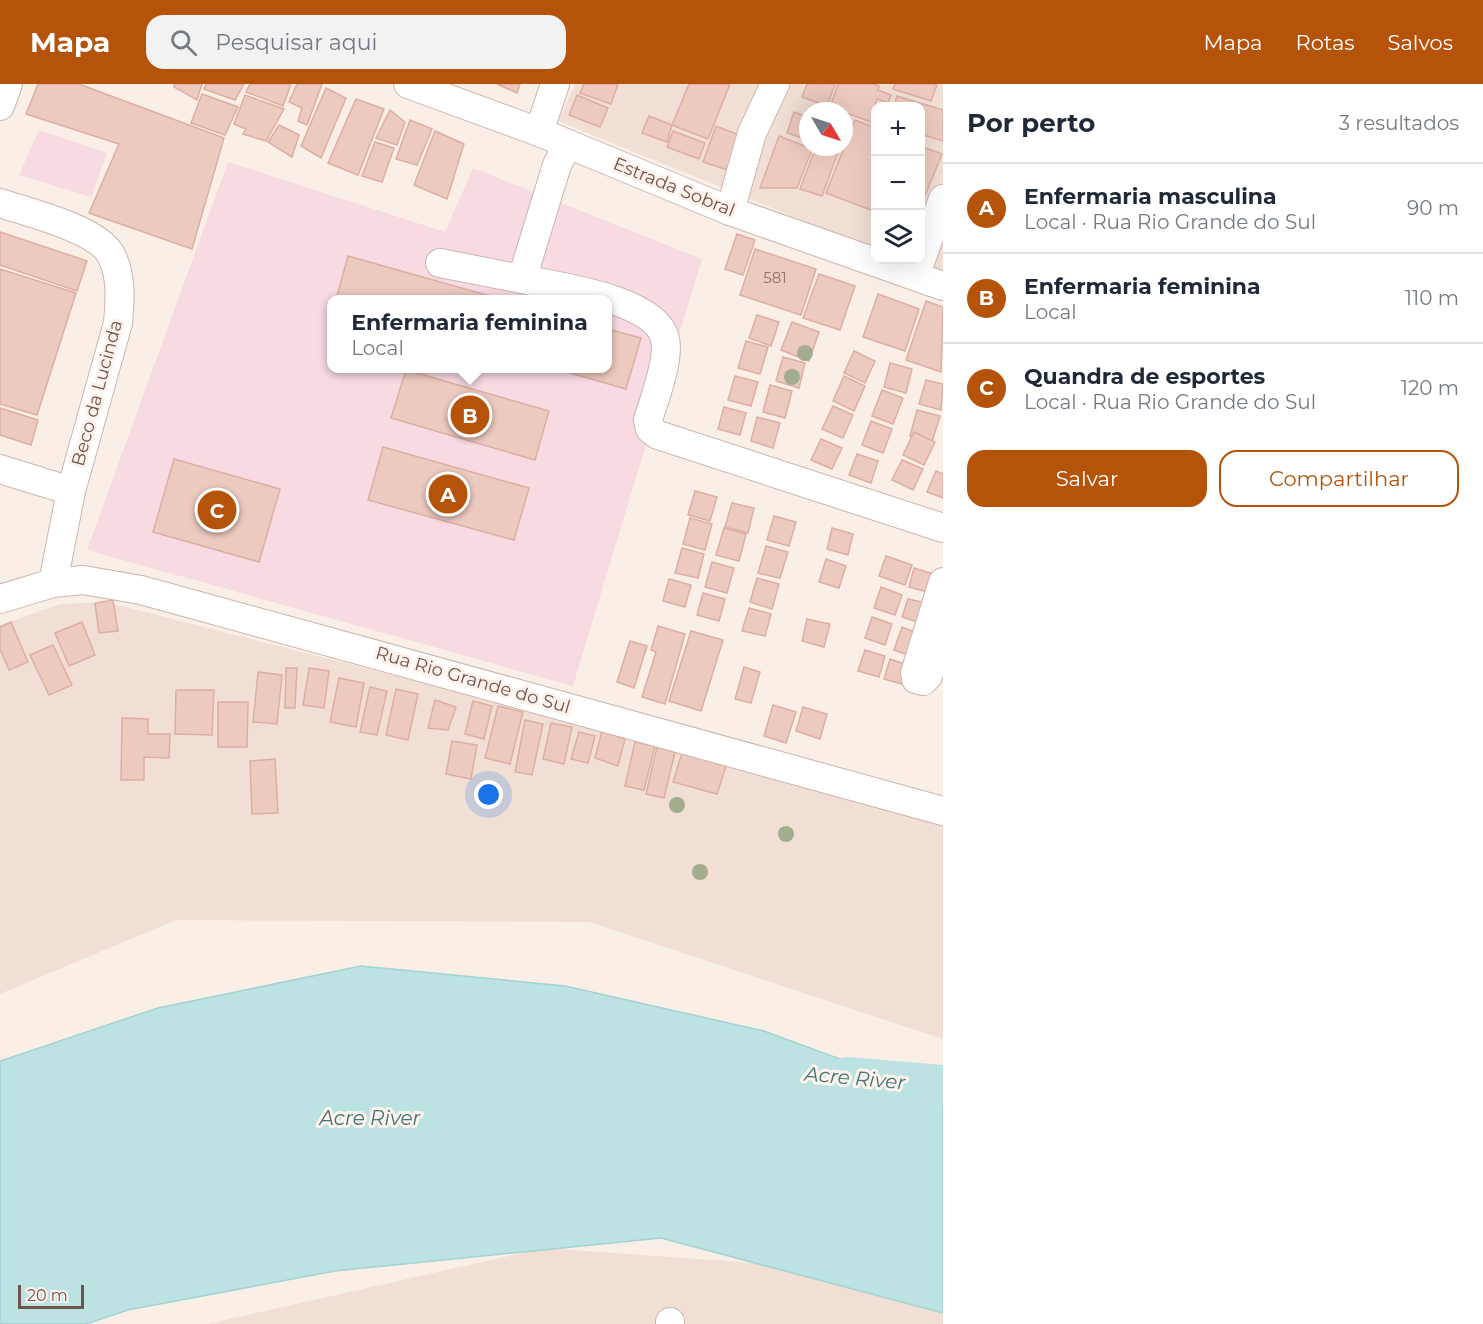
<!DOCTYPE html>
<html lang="pt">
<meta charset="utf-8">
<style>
body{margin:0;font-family:Montserrat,sans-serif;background:#f2f2f3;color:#1f2937}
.controls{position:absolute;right:18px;top:18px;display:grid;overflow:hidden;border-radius:12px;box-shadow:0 6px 24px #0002}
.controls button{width:54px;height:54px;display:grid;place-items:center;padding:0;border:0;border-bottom:2px solid #e0e1e3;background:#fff;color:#1f2937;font:30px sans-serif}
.compass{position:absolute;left:799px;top:18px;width:54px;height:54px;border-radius:50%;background:#fff;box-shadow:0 6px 24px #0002;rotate:129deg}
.scale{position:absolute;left:18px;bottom:15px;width:66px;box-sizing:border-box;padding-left:6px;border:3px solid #71544d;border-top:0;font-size:16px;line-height:21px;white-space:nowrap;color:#71544d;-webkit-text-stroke:4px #fdf3ec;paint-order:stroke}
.you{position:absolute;left:489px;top:711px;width:21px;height:21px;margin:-15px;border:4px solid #fff;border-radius:50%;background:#1a73e8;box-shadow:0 0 0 9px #1a73e833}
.badge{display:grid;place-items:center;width:39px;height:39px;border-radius:50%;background:#b45309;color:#fff;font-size:20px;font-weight:700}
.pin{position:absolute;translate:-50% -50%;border:3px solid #fff;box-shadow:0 2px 6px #0006}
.popup{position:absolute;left:327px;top:211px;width:285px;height:78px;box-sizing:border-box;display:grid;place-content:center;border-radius:12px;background:#fff;filter:drop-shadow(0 2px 4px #0005);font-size:20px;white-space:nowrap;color:#747a83}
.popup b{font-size:22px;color:#1f2937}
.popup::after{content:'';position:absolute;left:50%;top:100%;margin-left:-12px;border:12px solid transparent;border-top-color:#fff}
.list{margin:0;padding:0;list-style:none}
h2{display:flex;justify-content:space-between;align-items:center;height:78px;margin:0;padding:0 24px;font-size:26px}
h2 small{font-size:20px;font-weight:400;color:#747a83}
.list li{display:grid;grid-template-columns:39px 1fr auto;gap:18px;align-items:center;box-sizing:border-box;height:90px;padding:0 24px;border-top:2px solid #e0e1e3}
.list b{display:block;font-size:22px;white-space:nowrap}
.list p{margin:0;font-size:20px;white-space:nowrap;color:#747a83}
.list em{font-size:20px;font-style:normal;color:#747a83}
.actions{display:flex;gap:12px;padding:18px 24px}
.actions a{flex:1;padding:14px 0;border:2px solid #b45309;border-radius:18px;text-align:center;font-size:21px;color:#b45309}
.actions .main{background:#b45309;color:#fff}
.icon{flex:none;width:33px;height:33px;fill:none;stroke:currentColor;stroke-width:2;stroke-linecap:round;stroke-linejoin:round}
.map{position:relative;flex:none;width:943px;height:1240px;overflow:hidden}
header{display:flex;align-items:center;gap:36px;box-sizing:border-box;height:84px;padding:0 30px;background:#b45309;color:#fff}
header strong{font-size:28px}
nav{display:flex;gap:33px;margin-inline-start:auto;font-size:21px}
.search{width:420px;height:54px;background:#f2f2f3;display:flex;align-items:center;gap:15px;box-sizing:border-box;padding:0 21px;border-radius:18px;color:#747a83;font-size:22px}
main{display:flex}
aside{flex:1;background:#fff}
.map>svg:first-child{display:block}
.residential{fill:#f1dfd5;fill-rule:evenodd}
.medical{fill:#f7dae2;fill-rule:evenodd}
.water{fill:#bce2e1;stroke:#a3d3d2;stroke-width:1.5}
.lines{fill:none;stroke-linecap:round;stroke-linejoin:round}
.river{stroke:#bce2e1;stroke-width:40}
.building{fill:#edcac0;stroke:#deaea2;stroke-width:1.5}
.minor-casing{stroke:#cbb5ad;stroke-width:30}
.minor{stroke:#fff;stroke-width:28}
.tree{fill:#a4ac8e}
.labels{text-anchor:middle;stroke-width:6;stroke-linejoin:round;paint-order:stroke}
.number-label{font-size:15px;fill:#90726a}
.street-label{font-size:18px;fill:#71544d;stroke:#fdf3ec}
.water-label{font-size:20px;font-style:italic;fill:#427575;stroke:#fdf3ec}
</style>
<header>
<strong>Mapa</strong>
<div class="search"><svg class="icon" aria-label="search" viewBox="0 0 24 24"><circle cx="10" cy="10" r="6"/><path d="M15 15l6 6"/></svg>Pesquisar aqui</div>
<nav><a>Mapa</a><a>Rotas</a><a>Salvos</a></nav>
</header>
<main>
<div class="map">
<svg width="943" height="1240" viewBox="0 0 943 1240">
<rect width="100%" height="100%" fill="#faefe6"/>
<g class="residential">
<path d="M575,0h368v194l-23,-18v-154h-44l-1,144 -317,-129zM808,27h36v36h-36z"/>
<polygon points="106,518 943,732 943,955 589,838 176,836 0,910 0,541 61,520"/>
<polygon points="544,1164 905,1190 943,1225 943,1240 207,1240"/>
</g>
<g class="medical">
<polygon points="39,46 107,69 91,113 19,91"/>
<path d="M228,78l217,70 28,-64 229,91 -129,427 -486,-136zM332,216h276v68h-276z"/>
</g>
<polygon class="water" points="361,882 565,902 764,947 943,1013 943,1229 661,1154 335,1187 128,1226 86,1240 0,1240 0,977 158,924"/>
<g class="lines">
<polyline class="river" points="847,993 943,1001"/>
</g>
<g class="building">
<polygon points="38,0 79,0 224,54 192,165 89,129 119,60 26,30"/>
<polygon points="175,0 202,0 197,16 174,3"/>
<polygon points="206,0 244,0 235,16 204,5"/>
<polygon points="250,0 291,0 283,22 246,8"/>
<polygon points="297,0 322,0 307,41 298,37 302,24 289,18"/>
<polygon points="497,0 520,0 517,9"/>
<polygon points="584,0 618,0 611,20 580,9"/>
<polygon points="689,0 730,0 708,55 672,41"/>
<polygon points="807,0 835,0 827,22 802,13"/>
<polygon points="838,0 874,0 879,2 878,6 891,11 888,19 877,15 875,21 880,22 876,22 876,40 830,23"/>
<polygon points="895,0 934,0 937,1 931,17 893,5"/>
<polygon points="326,4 346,14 321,74 301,62"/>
<polygon points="202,10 238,23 225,51 191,39"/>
<polygon points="245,11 284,25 266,57 243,50 246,45 234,40"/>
<polygon points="577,11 608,24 600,43 569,31"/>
<polygon points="897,12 943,26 943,57 920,50 920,22 894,22"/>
<polygon points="356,15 384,25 358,91 328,79"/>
<polygon points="390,26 405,38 397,61 376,54"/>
<polygon points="794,28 808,33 808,56 787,49"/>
<polygon points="649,32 672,41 667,58 642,49"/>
<polygon points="410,36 432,45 417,81 396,75"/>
<polygon points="855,36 876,44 876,128 826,109"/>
<polygon points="279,41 299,51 292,73 268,58"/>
<polygon points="716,42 747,54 734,88 703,78"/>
<polygon points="435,47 464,60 447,115 414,101"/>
<polygon points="673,47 705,59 699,75 667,63"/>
<polygon points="779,52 812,65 797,104 760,104"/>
<polygon points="375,58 394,64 382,98 362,92"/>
<polygon points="920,62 942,70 920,124"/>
<polygon points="816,63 838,68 822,112 800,105"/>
<polygon points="0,148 87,177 77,207 0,181"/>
<polygon points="737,150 755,156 743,191 725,185"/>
<polygon points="755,165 816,185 801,231 740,211"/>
<polygon points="348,172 504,216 336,216"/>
<polygon points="0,185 76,209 37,331 0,320"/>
<polygon points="819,190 855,202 840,246 803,234"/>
<polygon points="878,210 919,225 905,267 863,253"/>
<polygon points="926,217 943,223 941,288 906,276"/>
<polygon points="757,231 779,238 771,262 749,254"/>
<polygon points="792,238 819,248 809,277 781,266"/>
<polygon points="608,245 641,254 626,305 553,284 608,284"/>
<polygon points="746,257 768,263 760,290 738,284"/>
<polygon points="854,267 875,277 865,299 844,289"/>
<polygon points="783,273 805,279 799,304 776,297"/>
<polygon points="890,279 912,285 906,309 884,303"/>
<polygon points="406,286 549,327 535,376 391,334"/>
<polygon points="735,292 758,298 751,322 728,316"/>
<polygon points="844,292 865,302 854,327 833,317"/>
<polygon points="926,296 943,300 941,326 919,320"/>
<polygon points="770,301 792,307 785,334 763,328"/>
<polygon points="882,306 903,314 893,340 872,332"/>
<polygon points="833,322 853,331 843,354 822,345"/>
<polygon points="724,323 746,329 740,351 718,345"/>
<polygon points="0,324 38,336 31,361 0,351"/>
<polygon points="917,326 940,332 932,358 910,352"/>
<polygon points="757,333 780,339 773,364 751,357"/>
<polygon points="871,337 892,345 883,369 862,361"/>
<polygon points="914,348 935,358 924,381 903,371"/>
<polygon points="821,355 842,364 832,385 811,376"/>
<polygon points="383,363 529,404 514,456 368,416"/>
<polygon points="857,370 878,377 871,399 849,391"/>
<polygon points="174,375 280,405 259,478 153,448"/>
<polygon points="902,376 923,385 913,406 892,396"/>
<polygon points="936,387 943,390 943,414 927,408"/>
<polygon points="695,407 717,413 710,437 688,431"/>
<polygon points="732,419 754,424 748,449 725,443"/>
<polygon points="774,432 796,438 789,462 767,456"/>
<polygon points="690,434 712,440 705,466 683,460"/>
<polygon points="724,444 746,450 739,477 716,471"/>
<polygon points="832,444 853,450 848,471 827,465"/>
<polygon points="766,462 788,468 780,494 758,489"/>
<polygon points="682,464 704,470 698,494 675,489"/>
<polygon points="886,472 912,481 905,501 879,492"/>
<polygon points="826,475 846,482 839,504 819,498"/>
<polygon points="712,478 734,484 727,509 705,503"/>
<polygon points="914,484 943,493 938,511 909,503"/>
<polygon points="757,494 779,500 772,525 750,518"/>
<polygon points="669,495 691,501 685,523 663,517"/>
<polygon points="881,503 902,511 895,531 874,524"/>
<polygon points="703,509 725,515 719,537 697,531"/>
<polygon points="908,515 931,520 924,540 902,533"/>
<polygon points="113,516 118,547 99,549 95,519"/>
<polygon points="749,524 771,530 765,552 742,547"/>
<polygon points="872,533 892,540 885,561 865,554"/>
<polygon points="807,535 830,540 824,563 802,557"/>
<polygon points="11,538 28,578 9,586 0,565 0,543"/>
<polygon points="82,538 95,571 69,582 55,549"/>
<polygon points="658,542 685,550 665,620 642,613 656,568 651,566"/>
<polygon points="902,543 925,552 916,574 894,566"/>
<polygon points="691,547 723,556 701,627 669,617"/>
<polygon points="630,557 647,562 634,604 617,598"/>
<polygon points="53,561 72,601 49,611 30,571"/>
<polygon points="865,566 885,572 879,593 858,587"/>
<polygon points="890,575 911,582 905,601 884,595"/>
<polygon points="744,583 760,588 751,619 735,615"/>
<polygon points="286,584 297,584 295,624 285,624"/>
<polygon points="309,584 329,587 324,624 303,621"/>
<polygon points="258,588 282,591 277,640 253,638"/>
<polygon points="339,594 364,599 356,643 330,638"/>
<polygon points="370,603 387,607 377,651 360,648"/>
<polygon points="396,605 418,610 408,656 386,651"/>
<polygon points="176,606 214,606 212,651 175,650"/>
<polygon points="435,616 456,623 448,646 428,644"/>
<polygon points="473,617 492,622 484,655 465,650"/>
<polygon points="218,618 248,618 247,663 218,663"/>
<polygon points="773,621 796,628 786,659 764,652"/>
<polygon points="498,622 523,628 510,680 485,674"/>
<polygon points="803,623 827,630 820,655 796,647"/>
<polygon points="122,634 148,635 148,650 170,650 169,674 144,673 144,696 121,696"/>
<polygon points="525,636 543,640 532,691 515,688"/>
<polygon points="551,639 572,643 564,680 543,675"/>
<polygon points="602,647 625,655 618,682 595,674"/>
<polygon points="579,648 595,652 588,679 571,675"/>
<polygon points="452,657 477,661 471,695 446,690"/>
<polygon points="635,658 655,662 644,706 625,702"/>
<polygon points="657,663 675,668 664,714 646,710"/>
<polygon points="682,669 726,682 717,710 673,698"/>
<polygon points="275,675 278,729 252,730 250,677"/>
</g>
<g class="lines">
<g class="minor-casing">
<g id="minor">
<polyline points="408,0 539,48 730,127 943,202"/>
<polyline points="0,22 8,0"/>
<polyline points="539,48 555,0"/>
<path d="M568,60l-11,21 -35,114c33,7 135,20 143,60 5,20 -11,61 -17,81l2,9 8,6 285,93"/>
<path d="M0,119c27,9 98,26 111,52 11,20 9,46 7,68l-47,168 -18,92"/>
<polyline points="730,127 752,49 775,0"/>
<polyline points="440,179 522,195"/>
<polyline points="915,192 943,115"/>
<polyline points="0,385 71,407"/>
<polyline points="943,498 915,589 916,595 923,597 928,592 943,546"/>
<polyline points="0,515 53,499 83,496 141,506 943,727"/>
<polyline points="670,1238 670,1240"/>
</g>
</g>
<use href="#minor" class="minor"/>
</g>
<g class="tree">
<circle cx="805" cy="269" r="8"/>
<circle cx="792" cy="293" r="8"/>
<circle cx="677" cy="721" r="8"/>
<circle cx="786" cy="750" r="8"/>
<circle cx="700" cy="788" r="8"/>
</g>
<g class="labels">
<g class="number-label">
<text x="775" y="199">581</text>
</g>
<g class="street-label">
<text transform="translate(674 103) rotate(22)" y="6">Estrada Sobral</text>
<text transform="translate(97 309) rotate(-75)" y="6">Beco da Lucinda</text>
<text transform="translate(473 596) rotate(16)" y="6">Rua Rio Grande do Sul</text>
</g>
<g class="water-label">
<text transform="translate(855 994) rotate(5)" y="7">Acre River</text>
<text x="370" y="1041">Acre River</text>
</g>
</g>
</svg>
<div class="controls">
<button>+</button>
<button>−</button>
<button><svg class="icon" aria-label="layers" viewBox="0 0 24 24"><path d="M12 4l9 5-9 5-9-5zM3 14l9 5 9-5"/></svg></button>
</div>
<svg class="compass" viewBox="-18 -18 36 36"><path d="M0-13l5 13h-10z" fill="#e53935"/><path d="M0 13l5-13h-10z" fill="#747a83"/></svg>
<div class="scale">20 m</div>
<div class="you"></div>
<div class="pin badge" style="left:448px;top:410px">A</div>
<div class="pin badge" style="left:470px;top:331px">B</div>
<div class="popup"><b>Enfermaria feminina</b>Local</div>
<div class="pin badge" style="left:217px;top:426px">C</div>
</div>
<aside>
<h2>Por perto<small>3 resultados</small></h2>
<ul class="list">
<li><span class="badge">A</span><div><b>Enfermaria masculina</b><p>Local · Rua Rio Grande do Sul</p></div><em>90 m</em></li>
<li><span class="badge">B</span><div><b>Enfermaria feminina</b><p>Local</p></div><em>110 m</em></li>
<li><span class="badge">C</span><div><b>Quandra de esportes</b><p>Local · Rua Rio Grande do Sul</p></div><em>120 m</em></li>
</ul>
<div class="actions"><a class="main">Salvar</a><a>Compartilhar</a></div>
</aside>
</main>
